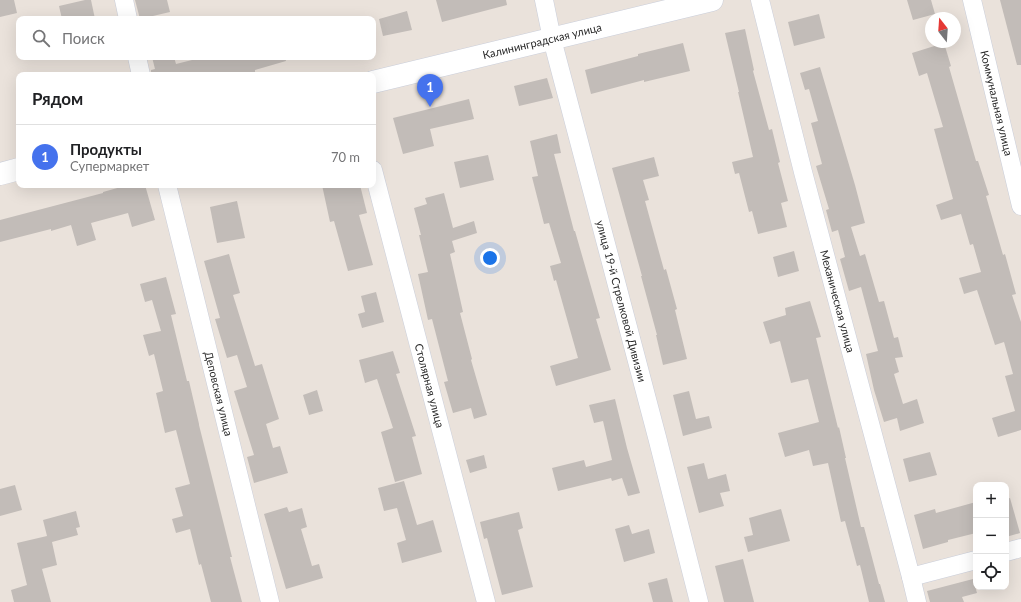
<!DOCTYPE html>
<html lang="ru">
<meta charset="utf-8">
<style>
body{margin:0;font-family:Lato,sans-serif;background:#f2f2f2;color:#202124}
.controls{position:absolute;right:12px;bottom:12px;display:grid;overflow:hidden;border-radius:8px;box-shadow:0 4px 16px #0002}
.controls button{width:36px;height:36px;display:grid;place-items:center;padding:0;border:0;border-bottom:1px solid #e0e0e0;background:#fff;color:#202124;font:20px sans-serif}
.compass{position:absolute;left:925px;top:12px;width:36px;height:36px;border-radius:50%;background:#fff;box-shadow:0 4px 16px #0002;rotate:343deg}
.you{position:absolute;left:490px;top:258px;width:14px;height:14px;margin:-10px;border:3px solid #fff;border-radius:50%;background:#1a73e8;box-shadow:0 0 0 6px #1a73e833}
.badge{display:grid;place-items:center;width:26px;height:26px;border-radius:50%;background:#4572ed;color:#fff;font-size:13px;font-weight:700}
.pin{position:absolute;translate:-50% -33px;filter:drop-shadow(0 1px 2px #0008)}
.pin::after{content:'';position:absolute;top:21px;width:14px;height:12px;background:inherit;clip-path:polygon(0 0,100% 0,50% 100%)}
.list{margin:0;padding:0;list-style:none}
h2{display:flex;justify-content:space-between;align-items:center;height:52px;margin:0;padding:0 16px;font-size:17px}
h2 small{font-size:13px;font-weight:400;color:#757577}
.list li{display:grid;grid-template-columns:26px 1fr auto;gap:12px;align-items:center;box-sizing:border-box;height:64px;padding:0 16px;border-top:1px solid #e0e0e0}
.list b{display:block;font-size:15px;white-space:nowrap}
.list p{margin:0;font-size:13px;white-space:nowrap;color:#757577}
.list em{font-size:13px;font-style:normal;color:#757577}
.icon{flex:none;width:22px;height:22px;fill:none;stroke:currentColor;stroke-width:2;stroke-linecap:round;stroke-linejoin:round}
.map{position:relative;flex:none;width:1021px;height:602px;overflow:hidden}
.search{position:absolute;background:#fff;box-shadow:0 4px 16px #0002;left:16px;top:16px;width:360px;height:44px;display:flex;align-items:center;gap:10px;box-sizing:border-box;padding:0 14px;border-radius:8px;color:#757577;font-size:15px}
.panel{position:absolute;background:#fff;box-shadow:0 4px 16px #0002;left:16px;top:72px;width:360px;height:116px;border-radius:8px}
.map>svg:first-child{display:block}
.building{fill:#c2bcb8}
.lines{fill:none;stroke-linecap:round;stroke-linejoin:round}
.street-casing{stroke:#caceda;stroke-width:19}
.secondary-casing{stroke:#caceda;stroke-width:23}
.street{stroke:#fff;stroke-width:18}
.secondary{stroke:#fff;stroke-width:22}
.labels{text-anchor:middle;stroke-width:3;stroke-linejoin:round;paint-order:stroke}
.street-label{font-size:11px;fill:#292929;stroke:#fff}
</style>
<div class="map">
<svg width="1021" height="602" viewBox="0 0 1021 602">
<rect width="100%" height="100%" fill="#eae2db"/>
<g class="building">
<polygon points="0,0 14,0 17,13 0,17"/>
<polygon points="85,0 91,0 95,19 62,19 59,6"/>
<polygon points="135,0 167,0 170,12 140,19"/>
<polygon points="436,0 506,0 507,5 442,22"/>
<polygon points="907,0 931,0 935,14 913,20"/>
<polygon points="1000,0 1021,0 1021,65 1017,65"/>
<polygon points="407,11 412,30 383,36 379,19"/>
<polygon points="819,14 825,38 794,46 788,22"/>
<polygon points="745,29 754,70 753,71 769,130 772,129 780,162 778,163 788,201 781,203 787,227 758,234 752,211 749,212 739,173 735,174 732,162 753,157 738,92 739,92 725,33"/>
<polygon points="683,43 690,71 644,82 644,80 591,94 585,70 638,56 638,54"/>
<polygon points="944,43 951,66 949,67 976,161 978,161 989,195 986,196 1003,255 1005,254 1016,294 1012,295 1021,322 1021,430 998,437 992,418 1015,411 1005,376 1013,374 1004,342 995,345 977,290 964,294 959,278 981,272 973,244 970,245 961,214 941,220 936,205 953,199 934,129 943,127 927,73 919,76 912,53"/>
<polygon points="152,57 174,57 176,64 204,57 285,57 286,61 255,70 255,72 243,75 151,75 151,70 155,69"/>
<polygon points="820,67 855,185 865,223 851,227 860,256 865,254 879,302 884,301 894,338 898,337 903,357 895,358 899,372 894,374 903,404 917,399 924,423 900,431 897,418 884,422 874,390 866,354 878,351 861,287 849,291 840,259 845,257 838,230 832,232 826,210 829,209 816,166 822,164 811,123 818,121 809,89 805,90 800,73"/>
<polygon points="547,78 553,98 519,106 514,86"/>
<polygon points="469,99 474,119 430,129 434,146 403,154 393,118"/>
<polygon points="557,134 561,153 554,154 574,231 575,231 600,318 596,319 611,370 556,386 550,366 578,358 556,280 554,281 550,266 561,263 549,223 544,224 532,177 538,176 530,141"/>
<polygon points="488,155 494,180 460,188 454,162"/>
<polygon points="654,157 659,176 643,180 649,200 645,201 664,270 666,269 677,309 675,310 687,359 663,365 656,335 657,335 641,276 642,276 612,168"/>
<polygon points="128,185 145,185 155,220 132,227 128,213 91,223 96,240 77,246 71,225 51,231 51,229 0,242 0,220 103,193 103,192"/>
<polygon points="322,185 360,185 367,213 359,215 373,265 348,271 334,221 330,222"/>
<polygon points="444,193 453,228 474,221 477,233 452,241 455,252 450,254 463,312 460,313 472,359 471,360 487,415 474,419 471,408 453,413 444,382 448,381 432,319 428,320 418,274 428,272 419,235 421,235 414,208 427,204 425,198"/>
<polygon points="237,201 245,238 217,243 210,207"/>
<polygon points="794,251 799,271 778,277 773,257"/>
<polygon points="229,254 240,293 233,295 255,366 262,364 279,419 266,424 273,448 280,446 288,473 254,483 247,457 254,455 234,391 247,387 237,355 227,358 215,319 220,318 204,261"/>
<polygon points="166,277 176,314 171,315 187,381 189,381 199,424 199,425 232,557 230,557 242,602 211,602 201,564 199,565 190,529 176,533 172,519 183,516 175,488 190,484 176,430 165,433 156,393 163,391 154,354 149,356 143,335 161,331 152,300 145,302 140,284"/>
<polygon points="376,292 384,322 362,328 358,314 365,312 361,296"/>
<polygon points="810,301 821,337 816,338 838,428 839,427 846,458 845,458 861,527 864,527 879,584 880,584 885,602 869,602 860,565 857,566 845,521 841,522 828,463 813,466 809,450 785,457 778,433 819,422 808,379 791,383 780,341 770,344 763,322 786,315 785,308"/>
<polygon points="393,351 400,373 396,374 416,436 412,437 422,474 395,482 381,432 393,428 377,379 365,383 359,360"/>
<polygon points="317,390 323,411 309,415 303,395"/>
<polygon points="689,391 696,419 709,416 712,428 683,436 673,395"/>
<polygon points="615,399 627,448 640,493 628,496 622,478 612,481 611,478 558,491 552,468 584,460 586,467 612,460 603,421 594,423 589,405"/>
<polygon points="930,452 937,475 909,482 903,459"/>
<polygon points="484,455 487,468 470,473 466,460"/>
<polygon points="704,463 708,479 726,474 730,491 720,493 724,506 699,513 687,467"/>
<polygon points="404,481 417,525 433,520 442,552 402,563 397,543 406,540 397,508 384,511 378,488"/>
<polygon points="15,485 22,510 0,516 0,489"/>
<polygon points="1010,498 1020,533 1006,537 1006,499"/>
<polygon points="976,502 976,533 948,540 948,542 923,549 914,515 935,509 936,513"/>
<polygon points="287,507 289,512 302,508 307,527 301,529 312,566 319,564 323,578 286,589 264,514"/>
<polygon points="781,509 790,541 748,552 744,537 753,535 749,518"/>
<polygon points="76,511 80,527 76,528 78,535 52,542 57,565 42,569 51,602 14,602 11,590 27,585 17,543 47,536 43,520"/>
<polygon points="519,512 523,528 518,530 533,587 502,595 487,538 484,539 480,522"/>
<polygon points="629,525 632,534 649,529 655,553 624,562 615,529"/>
<polygon points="743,559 754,602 724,602 715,566"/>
<polygon points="667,578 673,602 653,602 648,583"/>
<polygon points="973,579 977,593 962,597 964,602 930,602 927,591"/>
</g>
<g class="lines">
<g class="street-casing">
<g id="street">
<polyline points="124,0 128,19"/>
<path id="s1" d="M544,0l8,39 105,398 42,165"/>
<path id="s2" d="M760,0l43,172 108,405 6,25"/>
<path id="s3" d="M972,0l49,206"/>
<polyline points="137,57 141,75"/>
<path id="s4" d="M373,170l113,432"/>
<path id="s5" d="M167,185l103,417"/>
<polyline points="1006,552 1021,548"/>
<polyline points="911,577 976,560"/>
</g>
</g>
<g class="secondary-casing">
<g id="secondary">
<path id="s6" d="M373,82l339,-82"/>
<polyline points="0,174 19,169"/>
</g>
</g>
<use href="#street" class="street"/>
<use href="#secondary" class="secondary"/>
</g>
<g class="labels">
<g class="street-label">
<text dy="4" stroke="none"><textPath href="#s6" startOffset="174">Калининградская улица</textPath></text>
<text dy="4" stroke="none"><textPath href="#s3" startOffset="106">Коммунальная улица</textPath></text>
<text dy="4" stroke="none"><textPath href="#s1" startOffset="311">улица 19-й Стрелковой Дивизии</textPath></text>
<text dy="4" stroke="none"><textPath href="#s2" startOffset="311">Механическая улица</textPath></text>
<text dy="4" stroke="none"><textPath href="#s4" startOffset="223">Столярная улица</textPath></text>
<text dy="4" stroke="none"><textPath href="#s5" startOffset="215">Деповская улица</textPath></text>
</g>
</g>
</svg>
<div class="controls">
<button>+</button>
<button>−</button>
<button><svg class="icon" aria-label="locate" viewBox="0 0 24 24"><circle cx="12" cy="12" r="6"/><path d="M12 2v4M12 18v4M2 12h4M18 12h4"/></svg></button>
</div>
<svg class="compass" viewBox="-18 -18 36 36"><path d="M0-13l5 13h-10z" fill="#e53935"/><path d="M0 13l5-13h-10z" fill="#757577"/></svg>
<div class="you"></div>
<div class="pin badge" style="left:430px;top:107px">1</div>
<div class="search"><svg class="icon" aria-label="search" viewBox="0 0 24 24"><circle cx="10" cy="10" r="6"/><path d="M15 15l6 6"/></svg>Поиск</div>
<section class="panel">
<h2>Рядом<small></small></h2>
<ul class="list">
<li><span class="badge">1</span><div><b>Продукты</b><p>Супермаркет</p></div><em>70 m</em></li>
</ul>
</section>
</div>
